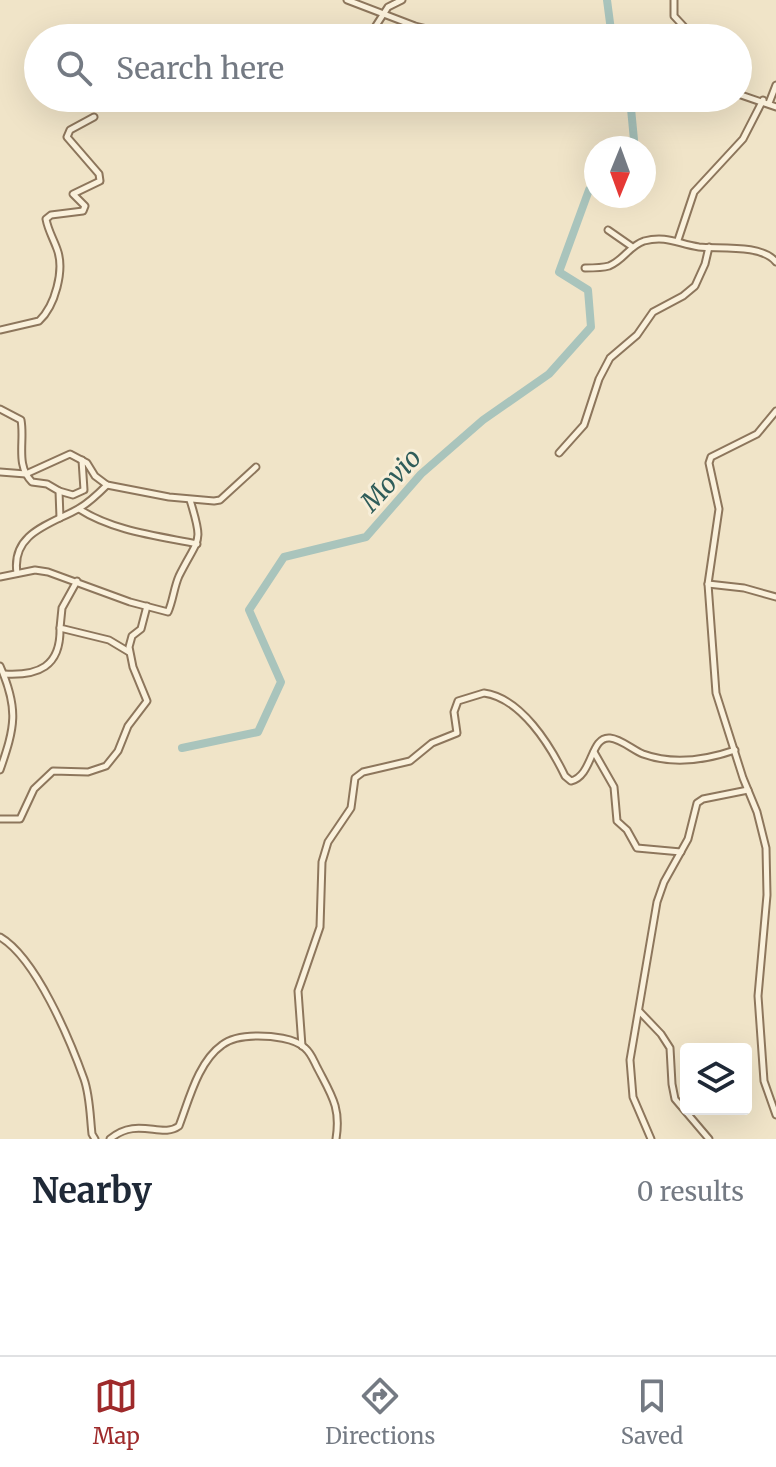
<!DOCTYPE html>
<style>
body{margin:0;font-family:Merriweather,serif;background:#f6f6f7;color:#1f2937}
.controls{position:absolute;right:24px;bottom:24px;display:grid;overflow:hidden;border-radius:8px;box-shadow:0 8px 32px #0002}
.controls button{width:72px;height:72px;display:grid;place-items:center;padding:0;border:0;border-bottom:2px solid #e0e1e3;background:#fff;color:#1f2937;font:40px sans-serif}
.compass{position:absolute;left:584px;top:136px;width:72px;height:72px;border-radius:50%;background:#fff;box-shadow:0 8px 32px #0002;rotate:181deg}
.list{margin:0;padding:0;list-style:none}
h2{display:flex;justify-content:space-between;align-items:center;height:104px;margin:0;padding:0 32px;font-size:34px}
h2 small{font-size:26px;font-weight:400;color:#747a83}
.icon{flex:none;width:44px;height:44px;fill:none;stroke:currentColor;stroke-width:2;stroke-linecap:round;stroke-linejoin:round}
.map{position:relative;flex:none;width:776px;height:1139px;overflow:hidden}
.search{position:absolute;background:#fff;box-shadow:0 8px 32px #0002;left:24px;right:24px;top:24px;height:88px;display:flex;align-items:center;gap:20px;box-sizing:border-box;padding:0 28px;border-radius:44px;color:#747a83;font-size:30px}
.sheet{height:216px;background:#fff}
nav{display:flex;justify-content:space-around;align-items:center;box-sizing:border-box;height:112px;border-top:2px solid #e0e1e3;background:#fff;font-size:22px;color:#747a83}
nav a{display:grid;justify-items:center;gap:4px}
nav .on{color:#9e2a2b}
.map>svg:first-child{display:block}
.lines{fill:none;stroke-linecap:round;stroke-linejoin:round}
.river{stroke:#a9c4bc;stroke-width:8}
.minor-casing{stroke:#8d765c;stroke-width:9}
.minor{stroke:#faf1dc;stroke-width:5}
.labels{text-anchor:middle;stroke-width:6;stroke-linejoin:round;paint-order:stroke}
.water-label{font-size:26px;font-style:italic;fill:#2f5d5a;stroke:#f7eed8}
</style>
<div class="map">
<svg width="776" height="1139" viewBox="0 0 776 1139">
<rect width="100%" height="100%" fill="#f0e4c8"/>
<g class="lines">
<g class="river">
<polyline points="607,0 612,38"/>
<polyline points="627,148 634,140 630,98"/>
<polyline points="182,748 258,732 281,682 249,610 284,557 366,537 421,474 483,420 549,374 591,327 588,290 559,272 589,190 596,182"/>
</g>
<g class="minor-casing">
<g id="minor">
<polyline points="347,0 415,26 464,38"/>
<polyline points="674,0 674,16 687,30 687,38"/>
<polyline points="368,38 388,7 402,0"/>
<polyline points="738,71 746,72"/>
<polyline points="738,94 776,107"/>
<polyline points="769,103 776,85"/>
<polyline points="608,230 631,246"/>
<polyline points="678,240 694,192 743,139 763,100"/>
<path d="M585,268c8,0 17,0 24,-2 15,-6 20,-20 35,-25 23,-6 34,3 55,6 20,2 63,-3 77,15"/>
<path d="M0,330l39,-9c16,-15 26,-51 18,-72 -4,-11 -9,-19 -11,-30l5,-4 32,-4 2,-5 -12,-12 27,-13 -1,-7 -32,-37 3,-7 24,-13"/>
<path d="M0,409l21,11c4,21 -6,45 11,62l15,2 12,7 1,27"/>
<polyline points="776,411 757,434 711,457 709,463 719,509 708,584 716,693 743,778 757,812 766,848 767,895 758,996 764,1081 776,1115"/>
<polyline points="559,453 584,425 599,379 610,358 637,335 653,312 683,296 695,286 705,264 709,247"/>
<polyline points="0,472 26,474 70,454 87,463 95,476 107,485 169,497 214,501 220,500 256,467"/>
<polyline points="59,491 73,495 84,490 82,460"/>
<path d="M79,509c34,22 79,27 118,35"/>
<path d="M17,573c-6,-40 34,-49 61,-64 11,-6 20,-15 29,-24"/>
<path d="M0,577l35,-7 13,2 82,30 38,10c5,-11 6,-25 11,-36 20,-40 25,-31 11,-76"/>
<polyline points="77,581 62,608 60,628 109,640 129,652"/>
<polyline points="708,584 744,588 776,597"/>
<path d="M0,666c19,43 15,61 0,104"/>
<path d="M4,674c34,2 57,-7 56,-46"/>
<polyline points="594,752 614,787 617,821 627,830 637,848 681,852"/>
<polyline points="0,819 20,819 34,789 53,771 88,772 106,766 118,751 128,726 147,701 133,667 129,647 132,636 141,629 147,606"/>
<path d="M0,937c36,21 70,103 84,142 6,17 6,37 8,55l3,5"/>
<polyline points="640,1012 661,1034 670,1048 672,1084 675,1099 709,1139"/>
<path d="M302,1046l-4,-55 22,-64 2,-65 6,-20 23,-34 4,-30 8,-6 47,-11 22,-18 25,-10 -3,-21 4,-11 26,-8c37,5 66,52 81,83l6,5c22,-5 19,-45 39,-43 11,1 23,12 33,16 30,11 63,6 92,-4"/>
<path d="M110,1139c27,-23 52,0 69,-13 10,-26 19,-64 43,-81 10,-8 24,-9 36,-9 13,0 37,2 47,12 7,6 9,14 13,21 14,27 23,39 18,70"/>
<polyline points="651,1139 633,1097 630,1060 657,902 664,882 688,839 697,803 703,799 748,790"/>
</g>
</g>
<use href="#minor" class="minor"/>
</g>
<g class="labels">
<g class="water-label">
<text transform="translate(391 480) rotate(-47)" y="9">Movio</text>
</g>
</g>
</svg>
<div class="controls">
<button><svg class="icon" aria-label="layers" viewBox="0 0 24 24"><path d="M12 4l9 5-9 5-9-5zM3 14l9 5 9-5"/></svg></button>
</div>
<svg class="compass" viewBox="-18 -18 36 36"><path d="M0-13l5 13h-10z" fill="#e53935"/><path d="M0 13l5-13h-10z" fill="#747a83"/></svg>
<div class="search"><svg class="icon" aria-label="search" viewBox="0 0 24 24"><circle cx="10" cy="10" r="6"/><path d="M15 15l6 6"/></svg>Search here</div>
</div>
<section class="sheet">
<h2>Nearby<small>0 results</small></h2>
<ul class="list">
</ul>
</section>
<nav>
<a class="on"><svg class="icon" aria-label="map" viewBox="0 0 24 24"><path d="M3 6l6-2 6 2 6-2v14l-6 2-6-2-6 2zM9 4v14M15 6v14"/></svg>Map</a>
<a><svg class="icon" aria-label="directions" viewBox="0 0 24 24"><path d="M12 3l9 9-9 9-9-9zM9 14v-3h6M13 9l2 2-2 2"/></svg>Directions</a>
<a><svg class="icon" aria-label="saved" viewBox="0 0 24 24"><path d="M7 4h10v16l-5-4-5 4z"/></svg>Saved</a>
</nav>
